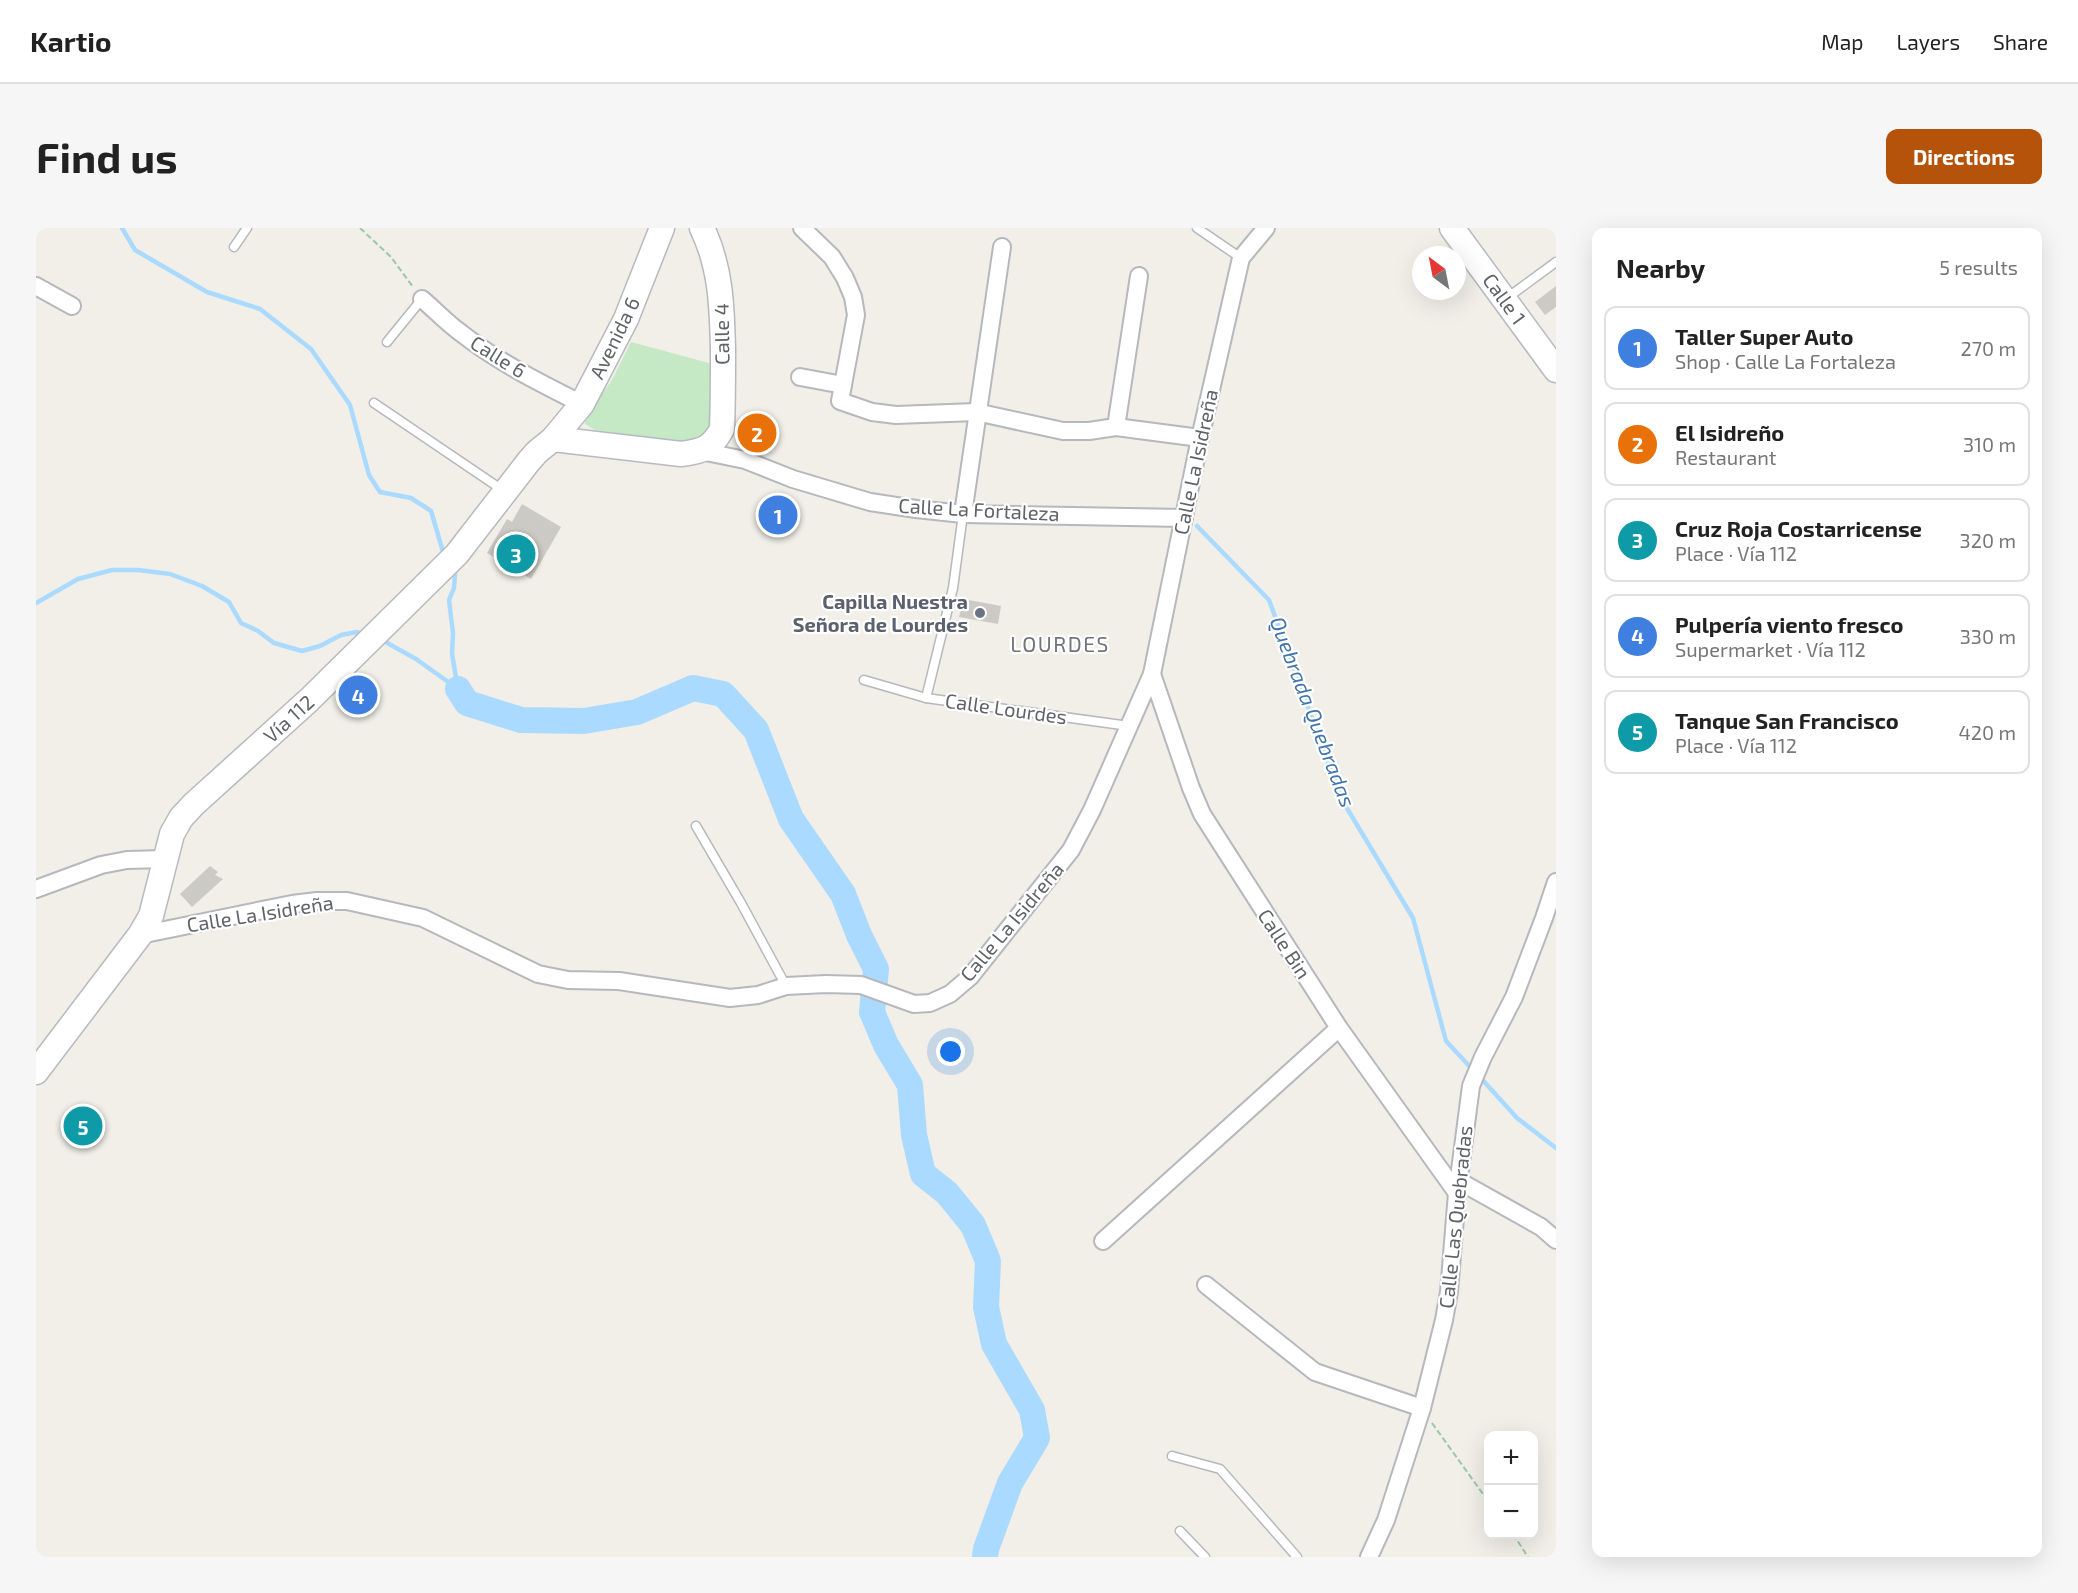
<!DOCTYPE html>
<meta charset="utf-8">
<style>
body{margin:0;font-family:"Exo 2",sans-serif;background:#f6f6f6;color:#222}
.controls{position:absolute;right:18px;bottom:18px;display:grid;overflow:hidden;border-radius:12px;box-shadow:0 6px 24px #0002}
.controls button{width:54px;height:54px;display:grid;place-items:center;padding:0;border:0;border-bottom:2px solid #e0e0e0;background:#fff;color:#222;font:30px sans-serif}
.compass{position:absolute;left:1376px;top:18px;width:54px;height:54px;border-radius:50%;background:#fff;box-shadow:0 6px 24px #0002;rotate:328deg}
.you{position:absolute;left:915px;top:824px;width:21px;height:21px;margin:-15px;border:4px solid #fff;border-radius:50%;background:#1a73e8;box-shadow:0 0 0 9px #1a73e833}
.badge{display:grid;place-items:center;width:39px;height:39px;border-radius:50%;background:#b45309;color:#fff;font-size:20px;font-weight:700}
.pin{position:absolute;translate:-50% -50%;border:3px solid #fff;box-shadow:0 2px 6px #0006}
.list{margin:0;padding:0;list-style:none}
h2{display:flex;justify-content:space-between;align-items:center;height:78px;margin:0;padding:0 24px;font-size:26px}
h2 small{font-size:20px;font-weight:400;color:#767676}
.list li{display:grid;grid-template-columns:39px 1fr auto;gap:18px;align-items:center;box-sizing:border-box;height:84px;margin:0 12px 12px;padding:0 12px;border:2px solid #e0e0e0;border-radius:12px}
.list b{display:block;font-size:22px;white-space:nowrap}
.list p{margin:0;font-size:20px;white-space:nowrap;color:#767676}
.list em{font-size:20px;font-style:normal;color:#767676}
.map{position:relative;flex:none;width:1520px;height:1329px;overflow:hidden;border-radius:12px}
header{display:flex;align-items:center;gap:36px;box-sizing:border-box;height:84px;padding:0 30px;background:#fff;border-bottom:2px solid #e0e0e0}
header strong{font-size:28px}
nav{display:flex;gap:33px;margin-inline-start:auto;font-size:21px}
.intro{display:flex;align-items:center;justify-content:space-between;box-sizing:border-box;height:144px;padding:0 36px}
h1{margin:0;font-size:42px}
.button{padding:15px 27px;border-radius:12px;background:#b45309;color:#fff;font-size:21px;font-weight:700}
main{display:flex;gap:36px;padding:0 36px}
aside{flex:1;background:#fff;border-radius:12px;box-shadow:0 6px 24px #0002}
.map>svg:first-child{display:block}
.green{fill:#c5e8c5}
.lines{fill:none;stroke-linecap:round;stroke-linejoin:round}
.stream{stroke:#aadaff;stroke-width:4.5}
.river{stroke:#aadaff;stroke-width:26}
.building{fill:#cccac5}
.service-casing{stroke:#b5b8bc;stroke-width:11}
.minor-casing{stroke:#b5b8bc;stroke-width:20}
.secondary-casing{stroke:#b6babf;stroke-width:27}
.path{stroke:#9cc7a9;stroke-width:2;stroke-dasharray:6 3;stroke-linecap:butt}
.service{stroke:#fff;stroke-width:8}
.minor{stroke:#fff;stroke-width:16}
.secondary{stroke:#fff;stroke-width:24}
.worship-dot{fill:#6b7280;stroke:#fff;stroke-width:2}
.labels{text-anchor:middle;stroke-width:4.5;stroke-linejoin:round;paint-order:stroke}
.street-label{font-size:20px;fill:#5f6368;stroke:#fff}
.worship-label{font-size:20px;font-weight:bold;fill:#5b616d;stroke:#fff;text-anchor:end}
.neighbourhood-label{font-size:21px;letter-spacing:1.5px;fill:#70757a;stroke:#fff}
.water-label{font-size:21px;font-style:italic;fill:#4174aa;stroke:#fff}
</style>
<header>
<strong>Kartio</strong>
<nav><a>Map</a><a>Layers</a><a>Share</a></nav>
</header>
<div class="intro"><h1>Find us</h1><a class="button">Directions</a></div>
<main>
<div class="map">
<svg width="1520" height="1329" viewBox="0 0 1520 1329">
<rect width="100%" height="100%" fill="#f1efe8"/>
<path class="green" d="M595,114l78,21c4,24 11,52 -3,74l-23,6 -88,-13 -10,-6v-6l27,-38z"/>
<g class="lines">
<g class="stream">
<polyline points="86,0 99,22 171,64 224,81 275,121 314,177 333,247 344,264 375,270 395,283 408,327"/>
<polyline points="1161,298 1233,372 1306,572 1377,690 1410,813 1437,842"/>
<polyline points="416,343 419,347 418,360 413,372 417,405 416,426 422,461"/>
<polyline points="0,375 42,351 76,342 102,342 134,346 166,358 193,374 205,395 222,403 238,415 266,423 284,418 305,407 321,404 329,407"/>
<polyline points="346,412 380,431 422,461"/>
<polyline points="1443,848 1481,890 1520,920"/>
</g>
<polyline class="river" points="422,461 431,475 485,492 548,493 601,484 657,460 687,466 720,502 755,591 807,666 823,707 840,741 836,784 850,817 874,857 878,907 887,946 911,965 937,997 952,1033 950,1079 958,1116 996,1182 1001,1210 974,1255 950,1321 949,1329"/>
</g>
<g class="building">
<polygon points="1520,58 1520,79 1509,87 1499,74"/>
<polygon points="486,276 525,299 495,351 451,325 471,291 476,294"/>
<polygon points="927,371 965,378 962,396 923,389 925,381 920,380 921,374 927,375"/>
<polygon points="174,638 182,644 179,647 187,651 156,679 144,666"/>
<circle cx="47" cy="897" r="13"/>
</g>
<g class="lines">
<g class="service-casing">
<g id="service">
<polyline points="1161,0 1205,30"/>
<polyline points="198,19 211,0"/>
<polyline points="1471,70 1520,34"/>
<polyline points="351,114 386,71"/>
<polyline points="338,175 468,263"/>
<polyline points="828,452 890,470 1093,498"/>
<polyline points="890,470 917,360 927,286"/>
<polyline points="660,598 705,675 750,758"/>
<polyline points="1136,1228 1184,1241 1261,1329"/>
<polyline points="1144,1303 1169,1329"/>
</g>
</g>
<g class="minor-casing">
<g id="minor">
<polyline points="766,0 796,29 809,50 817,69 820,87 804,173 836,184 860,187 940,184 1027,203 1053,203 1080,199 1164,210"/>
<polyline points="0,58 36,78"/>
<path d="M386,71c13,11 25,24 39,34 37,29 79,50 121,71"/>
<polyline points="764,149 807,157"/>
<polyline points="1080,199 1103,48"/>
<polyline points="665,223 709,232 757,251 834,274 880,281 927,286 1148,290"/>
<polyline points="927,286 966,19"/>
<polyline points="1116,446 1155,560 1166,586 1303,800 1421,965"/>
<polyline points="0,661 65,637 91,632 129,631"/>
<polyline points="104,707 256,676 281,673 311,673 387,690 502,746 532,752 583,753 694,770 722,767 750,758 790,756 825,757 878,776 894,775 914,766 934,749 1035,622 1056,582 1116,446 1164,210 1205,30 1230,0"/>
<polyline points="1423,953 1505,999 1520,1012"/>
<polyline points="1067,1013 1303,800"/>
<polyline points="1170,1057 1279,1144 1386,1180"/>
<polyline points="1333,1329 1350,1292 1386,1180 1408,1092 1413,1064 1421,965 1435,858 1447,829 1478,769 1508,690 1520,654"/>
</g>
</g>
<g class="secondary-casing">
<g id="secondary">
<polyline points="1416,0 1520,142"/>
<path d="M517,211l128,15c22,-3 30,-5 41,-25 1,-26 1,-52 1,-79 -1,-43 -2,-83 -21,-122"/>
<polyline points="0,844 104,707 115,688 136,606 145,590 158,576 273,472 421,326 493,233 501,224 517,211 546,176 590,91 626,0"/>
</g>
</g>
<g class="path">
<polyline points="324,0 355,29 377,59"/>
<polyline points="1396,1195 1452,1273"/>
<polyline points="1477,1306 1492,1329"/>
</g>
<use href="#service" class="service"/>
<use href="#minor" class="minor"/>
<use href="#secondary" class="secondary"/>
</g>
<circle class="worship-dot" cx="944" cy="385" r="6"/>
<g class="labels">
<g class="street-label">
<text transform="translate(1468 71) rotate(54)" y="7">Calle 1</text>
<text transform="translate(686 106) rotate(-91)" y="7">Calle 4</text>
<text transform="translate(579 110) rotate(-64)" y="7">Avenida 6</text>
<text transform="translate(462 129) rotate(32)" y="7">Calle 6</text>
<text transform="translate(1160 234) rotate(-78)" y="7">Calle La Isidreña</text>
<text transform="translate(943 282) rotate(3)" y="7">Calle La Fortaleza</text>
<text transform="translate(970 481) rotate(8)" y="7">Calle Lourdes</text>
<text transform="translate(253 491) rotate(-42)" y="7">Vía 112</text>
<text transform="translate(224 686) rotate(-9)" y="7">Calle La Isidreña</text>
<text transform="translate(976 694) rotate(-50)" y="7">Calle La Isidreña</text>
<text transform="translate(1248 716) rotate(57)" y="7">Calle Bin</text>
<text transform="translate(1420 989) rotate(-84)" y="7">Calle Las Quebradas</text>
</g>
<g class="worship-label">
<text x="932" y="381">Capilla Nuestra<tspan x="932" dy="23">Señora de Lourdes</tspan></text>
</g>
<g class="neighbourhood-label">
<text x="1024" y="424">LOURDES</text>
</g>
<g class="water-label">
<text transform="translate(1276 484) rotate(69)" y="7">Quebrada Quebradas</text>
</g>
</g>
</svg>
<div class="controls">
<button>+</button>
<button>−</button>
</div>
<svg class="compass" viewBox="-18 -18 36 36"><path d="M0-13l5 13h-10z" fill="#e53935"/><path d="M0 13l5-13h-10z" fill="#767676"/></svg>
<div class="you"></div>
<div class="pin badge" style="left:742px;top:287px;background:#3f7fe0">1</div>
<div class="pin badge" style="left:721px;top:205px;background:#e8710a">2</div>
<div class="pin badge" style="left:480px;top:326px;background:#0f9aa8">3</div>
<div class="pin badge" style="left:322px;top:467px;background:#3f7fe0">4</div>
<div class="pin badge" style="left:47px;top:898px;background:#0f9aa8">5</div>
</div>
<aside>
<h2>Nearby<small>5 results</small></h2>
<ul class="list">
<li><span class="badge" style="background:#3f7fe0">1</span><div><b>Taller Super Auto</b><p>Shop · Calle La Fortaleza</p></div><em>270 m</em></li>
<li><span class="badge" style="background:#e8710a">2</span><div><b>El Isidreño</b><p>Restaurant</p></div><em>310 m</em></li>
<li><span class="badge" style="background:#0f9aa8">3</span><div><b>Cruz Roja Costarricense</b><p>Place · Vía 112</p></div><em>320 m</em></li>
<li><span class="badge" style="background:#3f7fe0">4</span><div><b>Pulpería viento fresco</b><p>Supermarket · Vía 112</p></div><em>330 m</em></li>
<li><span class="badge" style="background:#0f9aa8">5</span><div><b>Tanque San Francisco</b><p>Place · Vía 112</p></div><em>420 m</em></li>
</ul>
</aside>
</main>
